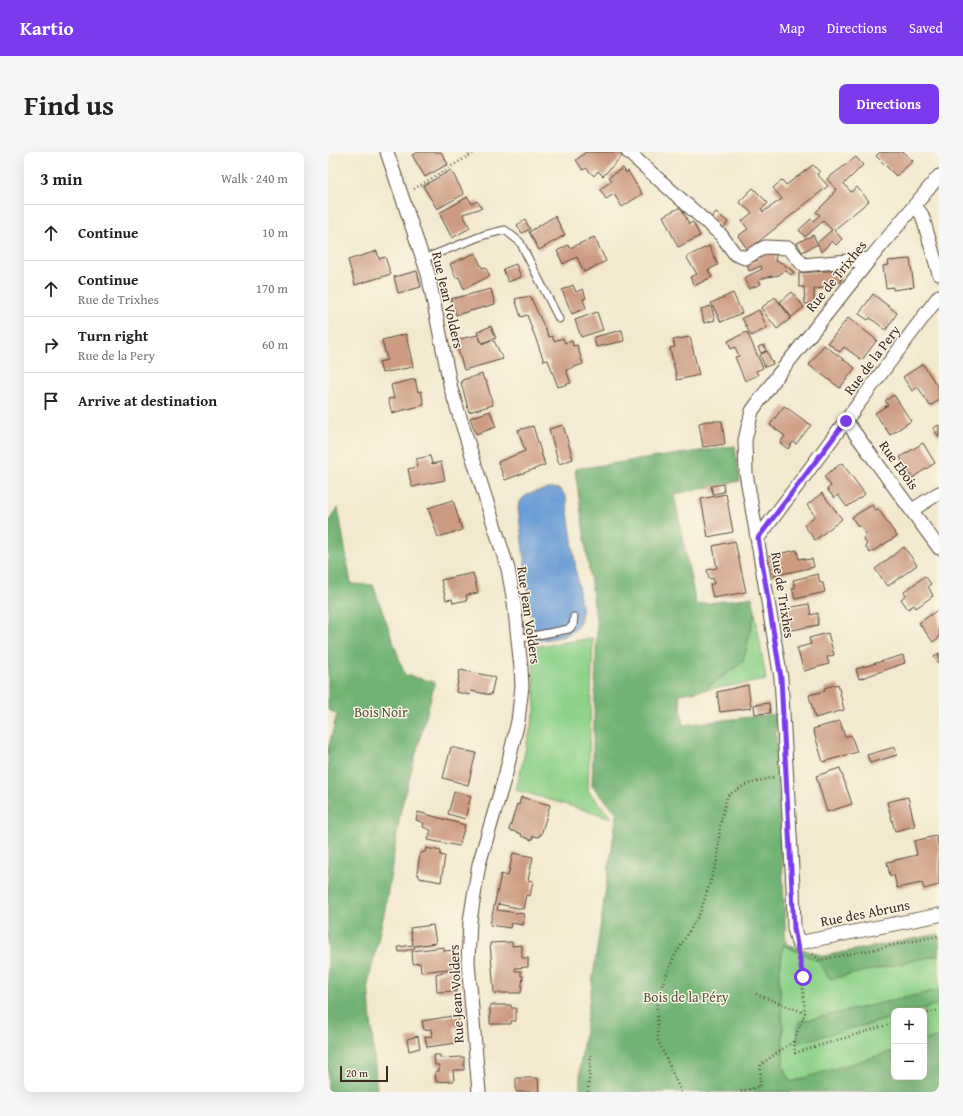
<!DOCTYPE html>
<meta charset="utf-8">
<style>
body{margin:0;font-family:"Gentium Book Plus",serif;background:#f6f6f6;color:#222}
.controls{position:absolute;right:12px;bottom:12px;display:grid;overflow:hidden;border-radius:8px;box-shadow:0 4px 16px #0002}
.controls button{width:36px;height:36px;display:grid;place-items:center;padding:0;border:0;border-bottom:1px solid #e0e0e0;background:#fff;color:#222;font:20px sans-serif}
.scale{position:absolute;left:12px;bottom:10px;width:48px;box-sizing:border-box;padding-left:4px;border:2px solid #3b2a1e;border-top:0;font-size:11px;line-height:14px;white-space:nowrap;color:#3b2a1e;-webkit-text-stroke:3px #fcf5e5;paint-order:stroke}
.stop{position:absolute;width:12px;height:12px;margin:-9px;border:3px solid #7c3aed;border-radius:50%;background:#fff}
.stop.end{background:#7c3aed;border-color:#fff;box-shadow:0 1px 4px #0008}
.list{margin:0;padding:0;list-style:none}
h2{display:flex;justify-content:space-between;align-items:center;height:52px;margin:0;padding:0 16px;font-size:17px}
h2 small{font-size:13px;font-weight:400;color:#767676}
.list li{display:grid;grid-template-columns:26px 1fr auto;gap:12px;align-items:center;box-sizing:border-box;height:56px;padding:0 16px;border-top:1px solid #e0e0e0}
.list b{display:block;font-size:15px;white-space:nowrap}
.list p{margin:0;font-size:13px;white-space:nowrap;color:#767676}
.list em{font-size:13px;font-style:normal;color:#767676}
.icon{flex:none;width:22px;height:22px;fill:none;stroke:currentColor;stroke-width:2;stroke-linecap:round;stroke-linejoin:round}
.map{position:relative;flex:none;width:611px;height:940px;overflow:hidden;border-radius:8px}
header{display:flex;align-items:center;gap:24px;box-sizing:border-box;height:56px;padding:0 20px;background:#7c3aed;color:#fff}
header strong{font-size:19px}
nav{display:flex;gap:22px;margin-inline-start:auto;font-size:14px}
.intro{display:flex;align-items:center;justify-content:space-between;box-sizing:border-box;height:96px;padding:0 24px}
h1{margin:0;font-size:28px}
.button{padding:10px 18px;border-radius:8px;background:#7c3aed;color:#fff;font-size:14px;font-weight:700}
main{display:flex;gap:24px;padding:0 24px}
aside{flex:1;background:#fff;border-radius:8px;box-shadow:0 4px 16px #0002}
.map>svg:first-child{display:block}
.green{fill:#8dd189;stroke:#647e54}
.forest{fill:#72b375;stroke:#566e4a}
.water{fill:#6b9cd5;stroke:#53637a}
.building{fill:#cc9b81}
.lines{fill:none;stroke-linecap:round;stroke-linejoin:round}
.lane-casing{stroke:#564739;stroke-width:9}
.street-casing{stroke:#564739;stroke-width:15}
.path{stroke:#564739;stroke-width:2.5;stroke-dasharray:1 3;stroke-linecap:butt}
.lane{stroke:#fff;stroke-width:7}
.street{stroke:#fff;stroke-width:13}
.route{stroke:#7c3aed;stroke-width:5}
.labels{text-anchor:middle;stroke-width:3;stroke-linejoin:round;paint-order:stroke}
.street-label{font-size:14px;fill:#3b2a1e;stroke:#fcf5e5}
.park-label{font-size:14px;fill:#505439;stroke:#fcf5e5}
</style>
<header>
<strong>Kartio</strong>
<nav><a>Map</a><a>Directions</a><a>Saved</a></nav>
</header>
<div class="intro"><h1>Find us</h1><a class="button">Directions</a></div>
<main>
<aside>
<h2>3 min<small>Walk · 240 m</small></h2>
<ul class="list">
<li><svg class="icon" aria-label="ahead" viewBox="0 0 24 24"><path d="M12 20V5M6 11l6-6 6 6"/></svg><div><b>Continue</b></div><em>10 m</em></li>
<li><svg class="icon" aria-label="ahead" viewBox="0 0 24 24"><path d="M12 20V5M6 11l6-6 6 6"/></svg><div><b>Continue</b><p>Rue de Trixhes</p></div><em>170 m</em></li>
<li><svg class="icon" aria-label="right" viewBox="0 0 24 24"><path d="M7 20v-9h11M14 6l5 5-5 5"/></svg><div><b>Turn right</b><p>Rue de la Pery</p></div><em>60 m</em></li>
<li><svg class="icon" aria-label="arrive" viewBox="0 0 24 24"><path d="M6 21V4h12l-3 4 3 4H6"/></svg><div><b>Arrive at destination</b></div></li>
</ul>
</aside>
<div class="map">
<svg width="611" height="940" viewBox="0 0 611 940">
<rect width="100%" height="100%" fill="#fcf5e5"/>
<filter id="ink" filterUnits="userSpaceOnUse"><feTurbulence type="fractalNoise" baseFrequency=".025" numOctaves="2"/><feDisplacementMap in="SourceGraphic" scale="8" xChannelSelector="R" yChannelSelector="G"/><feConvolveMatrix kernelMatrix="1 2 1 2 8 2 1 2 1" color-interpolation-filters="sRGB"/></filter>
<filter id="wash" filterUnits="userSpaceOnUse"><feTurbulence type="fractalNoise" baseFrequency=".012" numOctaves="4" result="noise"/><feDisplacementMap in="SourceGraphic" scale="16" xChannelSelector="R" yChannelSelector="G"/><feGaussianBlur stdDeviation="0.9" result="paint"/><feColorMatrix in="noise" values="0 0 0 0 0 0 0 0 0 0 0 0 0 0 0 0 0 1.4 0 .05"/><feComposite in="paint" operator="in"/></filter>
<g filter="url(#wash)">
<rect width="100%" height="100%" fill="#f2e9cf"/>
<g class="green">
<polygon points="427,460 438,528 376,538 415,510"/>
<polygon points="265,486 260,639 284,666 188,638 207,558 205,495"/>
<polygon points="455,793 491,809 502,827 611,803 611,838 471,870 536,874 566,865 566,899 463,930 455,915 455,875 451,827"/>
<polygon points="611,852 611,884 596,889 596,859 587,859"/>
</g>
<g class="forest">
<polygon points="407,294 412,329 346,342 368,453 424,445 427,459 415,510 376,538 351,542 355,573 447,562 458,792 496,804 611,782 611,803 502,827 490,809 455,793 451,827 455,875 455,915 463,930 566,899 566,925 596,925 596,889 611,884 611,940 252,940 252,913 289,661 264,634 269,474 247,317"/>
<polygon points="10,356 23,432 45,433 77,523 107,530 73,657 57,757 40,832 49,940 0,940 0,597 9,562 0,558 0,371"/>
<polygon points="611,838 611,852 587,859 566,859 566,865 469,891 470,870"/>
</g>
<path class="water" d="M223,336l9,1 6,8 16,116c-4,27 -26,24 -48,28l-16,-134c4,-15 19,-15 33,-19z"/>
<g id="blocks">
<g class="building">
<polygon points="90,0 113,0 120,12 97,25 84,3"/>
<polygon points="258,0 289,0 294,4 275,24 270,19 266,24 258,16 255,18 248,8"/>
<polygon points="552,0 575,0 585,9 568,24 548,4"/>
<polygon points="528,5 535,13 516,32 523,40 529,35 541,49 506,78 514,87 508,93 504,89 493,100 490,92 474,100 469,91 485,83 489,91 504,78 495,69 477,85 471,78 483,67 485,69 492,63 488,60 502,46 508,37 499,27"/>
<polygon points="485,13 492,20 489,22 500,34 420,98 410,84 420,77 414,69 424,61 411,50 425,36 440,51 433,57 435,60 454,47 445,36 454,28 458,33"/>
<polygon points="295,16 298,21 300,19 314,42 294,55 286,42 278,47 272,37 284,29 281,25"/>
<polygon points="123,18 136,42 109,57 95,34"/>
<polygon points="140,45 144,52 149,49 154,56 135,62 142,76 124,86 111,61"/>
<polygon points="353,55 361,72 365,70 372,84 350,95 335,64"/>
<polygon points="388,60 400,70 395,77 383,66"/>
<polygon points="227,64 237,83 211,98 201,80"/>
<polygon points="197,68 202,77 194,81 189,73"/>
<polygon points="266,85 278,109 256,120 249,105 235,112 229,99 240,93 242,96"/>
<polygon points="381,94 390,113 380,118 384,125 366,134 362,125 369,122 359,106 360,104"/>
<polygon points="49,99 51,107 57,105 63,122 27,133 20,108"/>
<polygon points="438,99 449,99 447,109 454,111 466,120 463,123 457,118 451,123 439,125 431,128 433,132 421,137 416,126 434,117 433,114 421,119 419,112 430,108 429,104"/>
<polygon points="147,101 154,116 157,115 162,124 136,137 131,125 128,126 122,112"/>
<polygon points="582,107 586,135 565,138 565,135 558,136 555,114 561,113 560,109"/>
<polygon points="188,112 193,125 180,130 175,117"/>
<polygon points="512,118 513,130 497,132 498,136 486,137 486,151 477,152 476,135 471,135 471,121"/>
<polygon points="89,119 93,135 70,141 66,125"/>
<polygon points="245,133 248,140 255,137 258,146 255,147 258,156 244,162 234,138"/>
<polygon points="163,137 167,152 128,163 123,147"/>
<polygon points="464,140 476,155 464,165 452,150"/>
<polygon points="405,141 414,161 393,170 383,151"/>
<polygon points="545,142 569,161 558,178 542,166 540,168 531,162"/>
<polygon points="202,144 221,185 224,184 226,189 235,186 237,191 244,189 245,194 249,193 255,212 238,218 243,231 230,235 220,208 216,209 199,163 193,165 187,147"/>
<polygon points="447,145 463,166 449,177 433,156"/>
<polygon points="383,154 387,168 376,171 373,157"/>
<polygon points="431,158 439,176 423,184 414,166"/>
<polygon points="269,160 275,178 253,185 247,168"/>
<polygon points="520,166 549,188 534,208 516,195 512,200 500,191"/>
<polygon points="163,174 168,186 154,191 149,180"/>
<polygon points="294,178 296,189 268,195 266,185"/>
<polygon points="419,180 435,216 428,219 430,223 417,229 407,205 411,204 407,195 403,197 400,189"/>
<polygon points="78,182 85,215 54,221 51,210 59,208 54,188"/>
<polygon points="150,183 154,192 165,187 175,207 136,218 127,188"/>
<polygon points="362,185 371,223 349,228 342,196 347,195 345,188"/>
<polygon points="436,193 438,199 433,201 430,195"/>
<polygon points="496,193 527,216 512,236 481,213"/>
<polygon points="439,199 445,212 437,215 432,203"/>
<polygon points="595,212 611,237 611,248 602,254 590,235 584,239 575,225"/>
<polygon points="154,222 156,228 158,228 165,253 141,260 133,230 135,230 134,228"/>
<polygon points="87,227 90,240 93,239 96,253 64,261 60,247 66,246 63,233"/>
<polygon points="566,243 583,269 562,283 547,261 560,253 557,249"/>
<polygon points="456,254 483,273 468,292 465,290 460,297 452,291 457,284 442,273"/>
<polygon points="162,259 168,275 148,282 142,266"/>
<polygon points="379,269 394,269 397,292 375,295 371,271"/>
<polygon points="235,273 245,307 231,312 221,277"/>
<polygon points="611,273 611,285 605,276"/>
<polygon points="205,274 217,313 177,328 170,310 197,299 190,278"/>
<polygon points="595,291 607,311 584,326 572,305"/>
<polygon points="102,304 104,312 113,310 117,328 84,335 80,317 89,315 88,307"/>
<polygon points="514,311 537,342 519,355 510,343 506,346 499,337 503,334 496,324"/>
<polygon points="395,332 396,340 385,342 383,334"/>
<polygon points="494,341 514,367 487,388 476,373 487,364 479,353"/>
<polygon points="398,342 405,380 380,385 373,347"/>
<polygon points="125,348 134,378 110,385 100,356"/>
<polygon points="544,353 547,358 550,357 569,384 542,401 537,394 539,392 535,387 538,382 532,373 530,375 524,365"/>
<polygon points="407,389 418,440 385,446 382,432 386,432 385,426 381,427 379,418 389,416 385,394"/>
<polygon points="576,395 589,413 560,434 547,417"/>
<polygon points="469,398 471,407 476,406 476,408 484,407 486,415 445,424 440,404"/>
<polygon points="145,421 150,441 138,443 139,448 125,451 124,447 118,448 113,428"/>
<polygon points="490,422 492,431 495,431 497,440 467,447 464,436 467,436 465,428"/>
<polygon points="597,424 603,432 600,434 605,444 588,456 586,453 580,457 573,447 578,443 576,440"/>
<polygon points="481,452 483,463 490,461 490,473 459,479 454,457"/>
<polygon points="611,457 611,486 605,490 591,471"/>
<polygon points="500,481 506,503 499,505 501,512 476,519 469,496 483,492 481,486"/>
<polygon points="611,501 611,512 606,505"/>
<polygon points="575,503 577,511 531,527 528,517"/>
<polygon points="132,518 167,525 163,543 143,539 142,543 128,540"/>
<polygon points="510,532 516,558 487,566 481,543 497,539 496,536"/>
<polygon points="420,533 423,556 392,560 389,540"/>
<polygon points="441,551 442,561 427,562 426,553"/>
<polygon points="512,569 517,585 523,583 529,600 495,610 485,577"/>
<polygon points="123,595 148,601 140,633 115,626"/>
<polygon points="567,595 569,603 542,611 539,603"/>
<polygon points="512,616 524,652 499,660 488,624"/>
<polygon points="126,640 143,644 137,667 120,662"/>
<polygon points="193,645 222,653 213,683 211,683 211,685 205,684 204,688 193,684 194,682 181,678 189,652 191,653"/>
<polygon points="580,645 587,674 567,679 559,650"/>
<polygon points="90,660 137,673 131,694 100,688 103,678 95,675 96,671 88,668"/>
<polygon points="608,684 611,697 611,733 596,737 594,731 569,736 566,723 562,724 559,710 589,703 586,689"/>
<polygon points="98,696 113,699 112,703 117,704 113,730 92,726 89,721 92,701 97,700"/>
<polygon points="185,701 205,705 200,728 205,729 202,744 198,743 195,757 170,752 169,758 196,762 195,773 183,771 182,776 162,773 173,722 180,724"/>
<polygon points="105,773 108,791 86,794 86,797 71,800 70,795 85,793 82,776"/>
<polygon points="184,790 184,794 194,793 194,806 200,806 200,815 187,816 187,819 193,819 193,824 195,824 193,841 166,841 162,791"/>
<polygon points="116,795 116,799 127,798 129,839 109,840 108,822 128,816 93,820 92,811 85,812 84,799"/>
<polygon points="162,853 183,853 183,856 188,856 188,869 183,869 183,872 162,872"/>
<polygon points="130,863 132,874 126,875 129,891 99,895 97,885 104,884 103,877 96,878 94,869"/>
<polygon points="90,884 92,896 81,899 79,887"/>
<polygon points="106,903 112,903 112,906 136,905 136,918 125,918 126,929 108,930 107,920 111,919 111,913 107,913"/>
<polygon points="188,926 210,926 211,940 188,940"/>
</g>
</g>
</g>
<g filter="url(#ink)">
<use href="#blocks" fill-opacity="0" stroke="#564739" stroke-width="1"/>
<g class="lines">
<g class="lane-casing">
<g id="lane">
<polyline points="95,107 156,83 177,78 192,90 231,167"/>
<polyline points="189,487 241,477 245,473 246,465"/>
</g>
</g>
<g class="street-casing">
<g id="street">
<polyline points="59,0 100,122 123,237 180,417 186,450 193,516 194,534 190,569 178,621 151,712 142,769 140,810 151,940"/>
<polyline points="300,0 393,83 407,102 417,106 437,95 461,96 475,113 542,107"/>
<polyline points="611,24 542,107 450,223 424,259 417,288 418,321 453,526 465,735 466,776 470,791 611,763"/>
<polyline points="587,54 594,63 611,122"/>
<polyline points="518,269 611,396"/>
<polyline points="584,358 611,341"/>
<polyline points="430,386 611,144"/>
</g>
</g>
<g class="path">
<polyline points="86,37 147,0"/>
<polyline points="485,802 492,808 611,784"/>
<polyline points="428,842 477,861"/>
<polyline points="596,862 611,858"/>
<polyline points="466,889 467,901 566,871"/>
<polyline points="260,940 263,901"/>
<polyline points="353,940 330,888 329,856 331,841 346,805 372,761 389,709 392,674 399,644 417,633 446,625"/>
<polyline points="413,940 432,934 433,912 466,889 477,861 472,804"/>
</g>
<use href="#lane" class="lane"/>
<use href="#street" class="street"/>
</g>
</g>
<g class="lines" filter="url(#ink)">
<polyline class="route" points="475,825 466,776 453,526 430,386 518,269"/>
</g>
<g class="labels">
<g class="street-label">
<text transform="translate(508 124) rotate(-51)" y="5">Rue de Trixhes</text>
<text transform="translate(120 148) rotate(77)" y="5">Rue Jean Volders</text>
<text transform="translate(544 208) rotate(-53)" y="5">Rue de la Pery</text>
<text transform="translate(571 313) rotate(54)" y="5">Rue Ebois</text>
<text transform="translate(455 443) rotate(81)" y="5">Rue de Trixhes</text>
<text transform="translate(201 463) rotate(82)" y="5">Rue Jean Volders</text>
<text transform="translate(537 761) rotate(-11)" y="5">Rue des Abruns</text>
<text transform="translate(128 842) rotate(-93)" y="5">Rue Jean Volders</text>
</g>
<g class="park-label">
<text x="53" y="565">Bois Noir</text>
<text x="358" y="850">Bois de la Péry</text>
</g>
</g>
</svg>
<div class="controls">
<button>+</button>
<button>−</button>
</div>
<div class="scale">20 m</div>
<div class="stop" style="left:475px;top:825px"></div>
<div class="stop end" style="left:518px;top:269px"></div>
</div>
</main>
